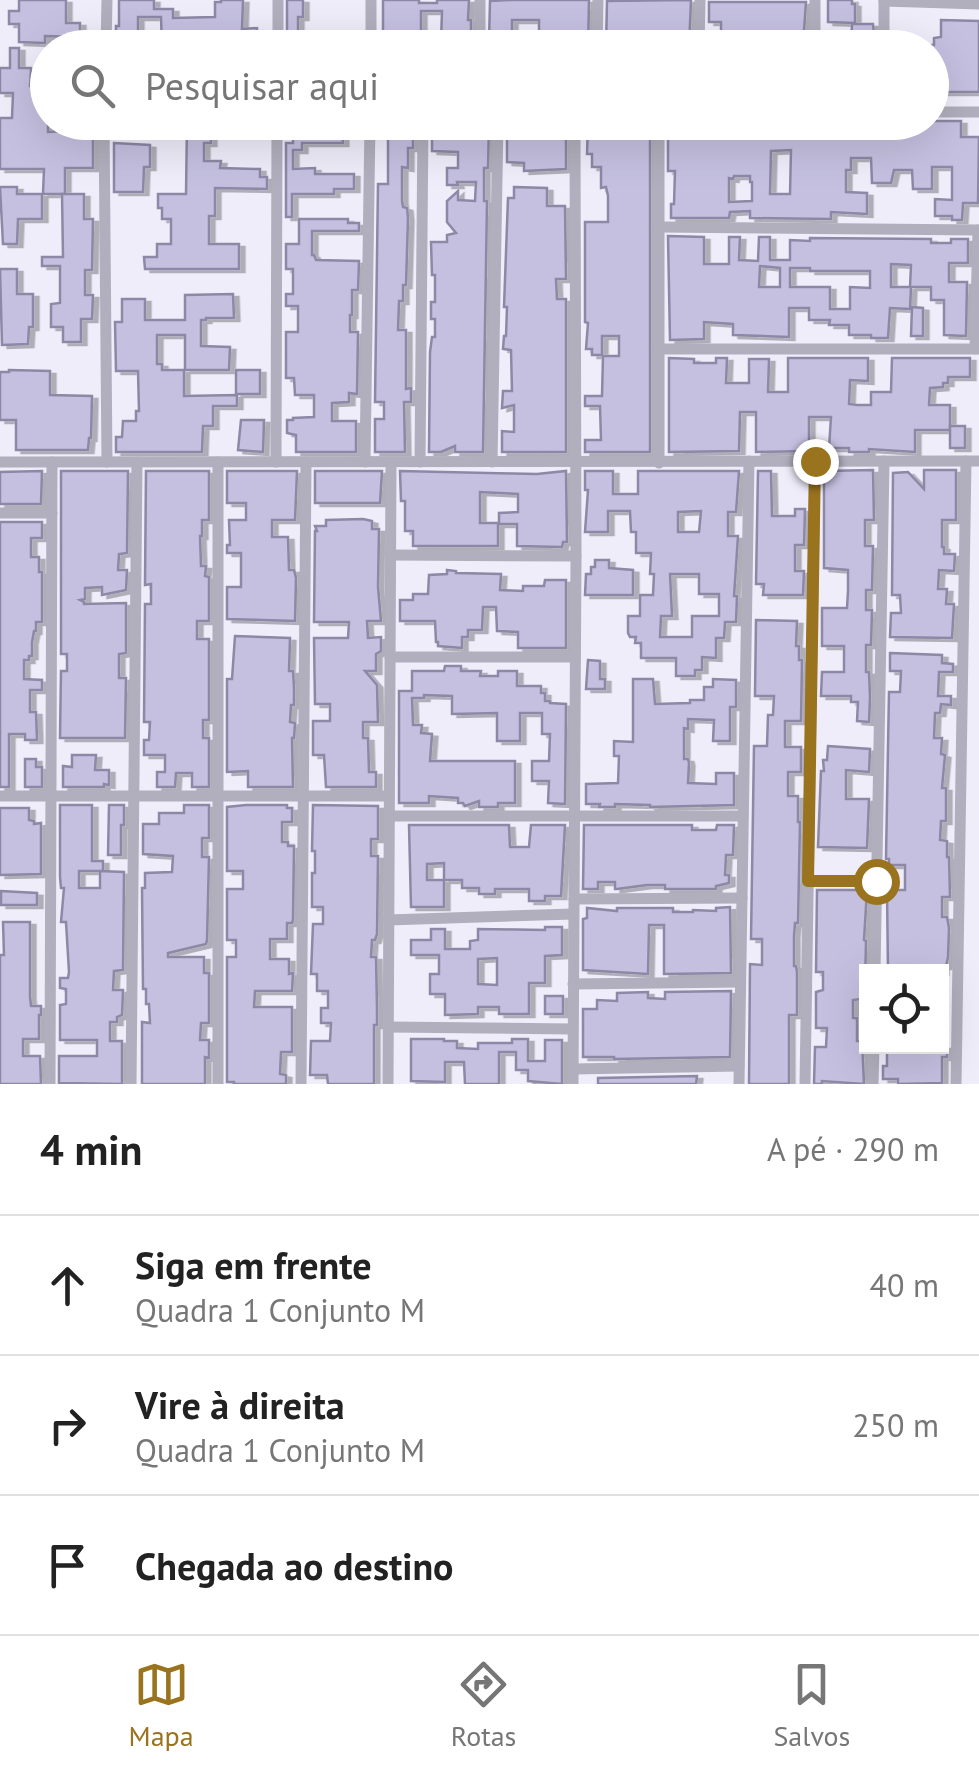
<!DOCTYPE html>
<html lang="pt">
<meta charset="utf-8">
<style>
body{margin:0;font-family:"PT Sans",sans-serif;background:#f6f6f6;color:#222}
.controls{position:absolute;right:30px;bottom:30px;display:grid;overflow:hidden;border-radius:0px;box-shadow:0 10px 40px #0002}
.controls button{width:90px;height:90px;display:grid;place-items:center;padding:0;border:0;border-bottom:2px solid #e0e0e0;background:#fff;color:#222;font:50px sans-serif}
.stop{position:absolute;width:30px;height:30px;margin:-22px;border:8px solid #99731e;border-radius:50%;background:#fff}
.stop.end{background:#99731e;border-color:#fff;box-shadow:0 2px 10px #0008}
.list{margin:0;padding:0;list-style:none}
h2{display:flex;justify-content:space-between;align-items:center;height:130px;margin:0;padding:0 40px;font-size:42px}
h2 small{font-size:32px;font-weight:400;color:#767676}
.list li{display:grid;grid-template-columns:65px 1fr auto;gap:30px;align-items:center;box-sizing:border-box;height:140px;padding:0 40px;border-top:2px solid #e0e0e0}
.list b{display:block;font-size:38px;white-space:nowrap}
.list p{margin:0;font-size:32px;white-space:nowrap;color:#767676}
.list em{font-size:32px;font-style:normal;color:#767676}
.icon{flex:none;width:55px;height:55px;fill:none;stroke:currentColor;stroke-width:2;stroke-linecap:round;stroke-linejoin:round}
.map{position:relative;flex:none;width:979px;height:1084px;overflow:hidden}
.search{position:absolute;background:#fff;box-shadow:0 10px 40px #0002;left:30px;right:30px;top:30px;height:110px;display:flex;align-items:center;gap:25px;box-sizing:border-box;padding:0 35px;border-radius:55px;color:#767676;font-size:38px}
.sheet{height:550px;background:#fff}
nav{display:flex;justify-content:space-around;align-items:center;box-sizing:border-box;height:140px;border-top:2px solid #e0e0e0;background:#fff;font-size:28px;color:#767676}
nav a{display:grid;justify-items:center;gap:5px}
nav .on{color:#99731e}
.map>svg:first-child{display:block}
.building{fill:#c5c0e0;stroke:#8c88a5;stroke-width:2.5;fill-rule:evenodd;filter:url(#shadow)}
.lines{fill:none;stroke-linecap:round;stroke-linejoin:round}
.minor{stroke:#b1afbd;stroke-width:11}
.route{stroke:#99731e;stroke-width:12}
</style>
<div class="map">
<svg width="979" height="1084" viewBox="0 0 979 1084">
<defs>
<filter id="shadow"><feDropShadow dx="5.5" dy="3" stdDeviation="0" flood-color="#0004"/></filter>
</defs>
<rect width="100%" height="100%" fill="#efedfa"/>
<g class="building">
<polygon points="19,0 66,0 66,23 80,23 80,37 45,36 45,43 19,42 19,24 9,24 9,11 19,11"/>
<polygon points="119,0 154,0 154,9 173,9 173,18 215,17 215,2 221,2 221,0 243,0 242,29 257,28 257,42 222,42 222,48 162,48 161,17 138,17 138,41 116,41 116,26 119,26"/>
<polygon points="287,0 303,0 303,17 298,17 298,41 287,41"/>
<polygon points="383,0 419,0 419,3 437,3 437,0 469,0 468,20 471,20 471,48 444,48 444,41 441,41 442,11 421,11 421,48 386,48 386,36 383,36"/>
<polygon points="512,0 589,0 588,48 572,48 571,36 548,36 548,42 539,42 539,20 512,20 512,41 489,41 490,1"/>
<polygon points="691,0 689,48 606,48 607,1"/>
<polygon points="828,0 852,0 852,4 855,4 855,23 828,22"/>
<polygon points="709,2 806,2 803,44 776,44 776,48 727,48 727,44 721,44 721,22 709,22"/>
<polygon points="941,20 979,21 979,92 939,92 939,80 932,79 932,45 934,45 934,38 941,37"/>
<polygon points="852,24 873,24 875,45 851,45"/>
<polygon points="10,48 19,48 19,68 31,68 30,86 48,87 48,132 93,130 93,168 65,168 65,194 43,194 44,169 0,169 0,118 12,118 13,93 0,93 0,68 10,68"/>
<path d="M932,121h29v16h18l-1,66h-15l-1,17h-10v-4h-17v-17l17,1v-33h-20v22h-19l-1,-19h-18l-3,13h-19l-1,-25h-20v12h-5v22l21,1v21l-36,-2v7l-81,-1v-7l-20,1 -1,6h-58v-14h3l1,-33h-7v-49h30v6l17,1v-7l96,3v-3zM791,150l-1,44h-20l1,-43zM734,176h16v6h2v19l-23,1v-24l4,1z"/>
<polygon points="211,122 211,143 204,143 204,161 221,161 220,168 260,169 260,177 267,177 267,189 215,188 215,216 209,216 209,244 239,244 239,269 145,269 144,257 157,257 157,244 171,244 171,219 162,219 162,208 158,208 158,194 186,194 187,123"/>
<polygon points="293,122 342,122 343,143 302,143 302,150 293,150 293,169 315,168 315,174 354,174 354,189 334,189 334,194 292,194 292,217 286,217 286,143 293,143"/>
<polygon points="388,122 408,122 408,138 413,138 413,148 408,148 408,168 402,167 402,201 403,207 407,208 408,218 406,285 403,285 403,301 399,301 398,330 406,330 406,389 411,388 411,402 404,402 405,452 375,452 375,419 384,419 384,402 375,402 378,184 388,184"/>
<polygon points="447,122 489,122 488,168 484,168 484,201 487,201 483,452 455,452 455,446 441,452 429,452 430,352 432,337 435,337 435,319 431,319 431,302 435,302 435,275 432,275 431,242 447,242 447,235 456,233 447,222 447,201 458,191 458,200 475,201 476,182 457,182 458,185 447,185 447,168 458,168 458,152 432,151 432,131 447,131"/>
<polygon points="507,122 537,122 537,126 551,126 551,130 566,130 566,169 524,171 524,163 507,162"/>
<polygon points="588,122 604,122 604,135 621,136 621,122 650,122 650,452 585,452 585,440 601,440 600,406 585,406 585,396 602,396 603,356 619,356 619,336 602,336 602,355 592,355 592,349 586,349 588,323 585,322 585,222 608,222 608,196 606,187 601,188 601,167 592,167 592,154 587,154"/>
<polygon points="114,143 150,145 150,167 144,167 143,192 114,192"/>
<polygon points="0,187 17,187 17,194 42,194 42,219 18,219 17,244 3,244"/>
<polygon points="514,187 547,188 547,206 565,206 566,279 556,279 557,299 566,299 566,452 502,452 502,431 514,432 514,405 502,408 503,391 512,391 511,350 503,349 504,336 506,336 507,307 504,307 508,198 514,198"/>
<polygon points="62,194 84,194 84,219 93,219 92,270 85,270 85,295 93,295 92,319 81,319 81,342 63,342 63,327 51,327 51,304 60,303 60,266 42,266 42,257 63,257"/>
<polygon points="299,219 348,219 348,223 359,223 359,231 312,231 312,255 314,255 316,260 359,261 358,290 352,290 352,315 350,315 350,332 358,332 357,394 349,393 349,402 332,403 332,421 356,421 356,452 296,452 296,435 287,433 287,420 293,420 293,418 314,417 314,395 295,395 294,378 286,378 286,332 298,332 298,306 286,306 286,294 293,294 293,269 286,269 286,244 299,244"/>
<path d="M668,236l36,1v27h25v-27h11l-1,23 19,1 1,-24h11v23h20v-20l20,1v-3l121,1v4h20v-4h17v24h-19v19h18l-1,54 -22,-1v-35h-13v-13h-20l-1,22 -20,-1 -2,30h-17v-3h-22v-10h-20l1,-5h-21v-12h-20v29l-56,-2v-11l-29,-2v17l-34,1zM891,264l20,1 -1,22h-19zM760,266l20,2v19h-21zM790,268h20v3h60v17l-20,-1v22h-20v-22h-40z"/>
<polygon points="0,269 17,269 17,294 33,294 33,327 29,327 28,344 2,345"/>
<polygon points="233,294 234,318 206,318 206,320 201,320 201,346 230,347 229,370 185,370 185,335 157,335 157,364 162,364 162,370 184,370 184,396 237,395 237,406 213,406 213,426 203,426 202,452 116,452 116,437 122,437 123,421 136,421 136,411 139,411 138,371 116,371 115,322 122,322 122,299 145,299 145,320 185,320 185,295"/>
<polygon points="912,307 923,308 923,336 911,336"/>
<polygon points="669,358 694,359 694,363 716,363 716,358 727,358 726,383 749,383 749,359 769,359 768,392 788,392 788,358 868,358 868,381 850,380 849,404 857,405 871,405 871,392 891,392 892,358 970,358 970,377 948,377 948,383 943,383 943,387 930,388 929,405 950,405 950,430 915,430 915,452 869,449 869,452 849,452 849,448 829,448 831,417 809,417 809,451 756,452 756,412 740,412 739,451 669,452"/>
<polygon points="9,370 50,371 50,395 92,396 91,438 89,438 88,450 16,450 16,420 0,420 0,372 9,372"/>
<rect x="236" y="370" width="24" height="24"/>
<polygon points="241,420 264,420 263,452 238,450"/>
<rect x="950" y="426" width="15" height="22"/>
<polygon points="873,470 874,520 865,520 865,546 873,546 872,590 866,590 866,610 872,610 871,645 866,645 866,672 869,672 870,697 869,722 857,721 858,702 851,702 851,696 821,696 822,672 844,672 844,646 822,646 822,608 847,608 848,591 848,570 824,568 824,471"/>
<polygon points="924,470 956,470 956,520 942,520 942,547 944,547 944,554 955,554 954,571 939,570 938,589 947,589 946,604 954,604 952,638 890,637 891,613 901,613 900,595 892,595 893,473 908,472 924,489"/>
<polygon points="42,471 41,504 0,504 0,472"/>
<polygon points="61,471 128,471 127,553 119,554 118,570 127,570 126,590 102,595 102,587 85,588 85,599 80,600 84,602 84,604 126,603 126,653 119,654 119,678 126,678 125,738 60,738 61,671 67,671 67,654 61,654"/>
<polygon points="146,471 209,471 209,520 202,520 202,536 200,536 201,566 206,566 205,576 209,577 209,621 197,621 197,639 209,639 209,720 203,720 203,738 209,738 209,787 192,787 192,773 176,773 175,787 157,787 157,772 165,772 165,755 144,755 144,740 149,740 150,722 144,722 145,604 151,604 151,584 145,585"/>
<polygon points="227,471 297,471 295,520 272,520 272,537 288,537 289,570 294,570 296,578 295,621 227,619 227,587 241,587 241,553 227,553 227,545 230,545 229,520 246,520 246,503 227,503"/>
<polygon points="315,471 382,471 380,503 315,503"/>
<polygon points="400,471 537,474 566,471 567,542 563,542 562,547 517,546 517,524 499,524 499,513 518,512 518,494 480,492 480,523 498,523 498,546 413,546 413,531 405,531 405,501 401,501"/>
<path d="M585,471h28v23h25v-23h101l-3,41h-8v24h10l-4,60h3l-1,26h-11l-1,16h-8v20l-14,-1v13h-7v6h-19v-18h-35v-15h-6l1,-6h-6l-2,-4v-17h12v-21h13l1,-21h-4l1,-21h-15v-21h-5l-1,-21h-22v21h-23l3,-42h-3zM701,511l-2,21h-21v-20zM670,574h29v20h20v22h-27v21h-32l1,-21h11z"/>
<polygon points="758,471 771,471 772,516 795,516 795,509 805,509 804,545 795,545 795,571 804,571 803,595 763,595 764,584 756,584"/>
<polygon points="363,519 372,521 372,529 379,529 378,587 381,621 367,621 368,638 381,637 381,651 376,654 376,671 365,671 377,685 378,722 363,722 363,738 368,738 369,772 376,772 376,787 326,787 324,755 313,755 313,721 330,721 330,704 315,704 314,638 348,638 349,622 314,622 315,531 317,531 315,526 326,526 326,520"/>
<polygon points="0,522 42,522 42,538 31,538 31,557 39,557 39,572 42,572 42,622 36,622 36,631 34,631 32,642 32,656 29,656 29,660 24,660 24,679 42,680 42,690 30,690 30,712 36,712 37,740 25,740 25,734 9,734 9,787 0,787"/>
<polygon points="595,560 609,560 609,568 633,570 633,595 585,595 586,574 591,574 591,567 595,567"/>
<polygon points="447,570 456,571 456,573 501,574 500,590 523,591 523,586 544,586 545,580 566,580 566,648 518,648 518,632 497,631 496,607 483,607 482,630 468,630 468,637 462,637 462,648 438,646 438,642 436,642 435,621 400,621 400,600 413,600 413,594 428,594 429,575 447,574"/>
<polygon points="756,620 797,621 796,646 799,646 799,660 802,660 801,721 785,721 785,747 801,747 801,772 788,772 788,796 798,796 798,822 800,822 798,923 795,923 794,936 794,966 796,966 797,972 797,1015 789,1015 789,1084 749,1084 750,964 762,965 762,939 751,939 754,746 767,746 768,715 773,715 774,696 755,696"/>
<polygon points="235,636 290,638 289,671 293,671 294,688 294,705 291,705 290,722 295,723 294,738 292,738 293,787 248,787 248,771 227,772 227,679 232,679"/>
<polygon points="890,653 942,655 942,663 953,664 953,672 939,672 938,696 951,696 951,705 941,704 940,713 935,713 934,738 942,738 941,754 945,755 942,788 946,788 946,821 941,821 940,840 947,841 947,857 949,857 950,897 942,897 942,917 947,917 949,928 948,957 946,966 943,966 943,972 888,972 887,890 905,890 905,865 889,865 889,859 886,859 889,692 900,692 901,671 890,671"/>
<polygon points="588,660 600,661 600,679 605,679 605,689 586,689"/>
<polygon points="445,666 461,666 461,671 481,671 480,676 498,676 498,671 517,671 517,686 541,686 541,693 545,693 545,701 550,701 550,703 566,704 565,804 548,803 549,781 532,781 532,761 549,761 550,734 542,734 542,713 520,713 520,741 497,741 497,713 452,714 452,696 424,695 424,698 412,698 413,725 422,725 421,733 432,734 430,761 515,761 515,803 498,803 498,807 479,807 479,801 465,806 463,803 458,803 458,798 429,796 429,803 399,803 399,691 412,691 412,671 444,671"/>
<polygon points="633,679 653,679 655,704 690,703 690,700 704,700 704,687 713,687 713,679 736,680 736,707 730,707 730,741 713,741 714,720 688,719 688,729 684,728 684,759 688,759 689,763 688,783 716,784 716,773 734,773 734,805 650,807 650,805 615,804 615,807 599,807 600,804 586,804 586,784 618,783 619,756 614,756 614,741 633,742"/>
<polygon points="828,746 870,749 869,772 846,770 846,799 869,799 867,848 818,847 821,771 824,771 823,760 827,760"/>
<polygon points="72,755 96,755 95,770 109,770 109,785 104,784 104,787 63,787 63,766 72,767"/>
<polygon points="25,759 36,759 36,767 42,767 42,787 25,787"/>
<polygon points="60,805 92,805 92,861 103,861 103,871 79,871 79,888 100,888 100,871 124,872 123,970 114,971 113,990 123,990 122,1015 117,1017 117,1022 110,1022 110,1041 122,1041 122,1084 59,1083 59,1056 97,1056 97,1040 60,1040 60,1005 66,1004 66,989 60,988 60,978 68,978 69,972 66,922 61,922 64,888 61,888 60,877"/>
<polygon points="109,805 124,805 124,825 121,825 121,855 108,855"/>
<polygon points="184,805 209,805 209,838 202,838 202,857 209,857 207,940 206,944 168,953 168,957 204,957 204,973 209,973 209,1023 201,1023 200,1040 209,1040 209,1058 205,1057 205,1084 142,1084 142,1022 150,1023 149,1004 146,1004 146,989 143,989 142,888 145,888 145,873 172,872 173,856 143,854 143,824 159,824 159,813 184,813"/>
<polygon points="246,805 287,805 287,808 292,808 292,822 282,822 282,842 288,842 288,846 294,846 293,920 292,923 287,923 287,939 270,939 270,959 289,959 289,974 293,973 292,991 255,991 254,1007 292,1007 292,1052 281,1052 280,1074 286,1075 286,1084 234,1084 234,1082 227,1082 227,957 236,957 236,940 227,940 227,889 243,889 243,871 227,871 227,807"/>
<polygon points="313,805 378,806 378,839 371,839 371,856 378,856 377,934 375,940 372,940 371,957 376,957 377,1008 377,1025 374,1025 374,1084 328,1084 327,1075 310,1075 311,1041 330,1041 331,1023 321,1023 321,1008 328,1008 328,991 317,991 317,974 311,974 313,924 323,924 323,907 312,907 312,873 315,873 315,851 312,851"/>
<polygon points="0,808 29,808 29,820 34,821 34,824 41,823 41,874 0,875"/>
<polygon points="409,825 509,825 510,847 529,847 531,825 565,825 561,896 545,896 545,901 529,901 529,889 495,889 495,894 479,894 479,888 462,888 462,880 444,880 444,863 427,864 427,880 444,880 444,907 411,907"/>
<polygon points="584,825 692,825 692,830 716,830 717,825 734,825 733,855 726,855 725,875 729,875 729,883 716,886 716,889 665,889 665,885 647,885 617,889 615,889 615,882 598,882 598,889 583,889"/>
<polygon points="817,890 867,890 864,940 866,941 865,985 865,990 861,990 861,999 853,1000 853,1018 857,1018 857,1041 862,1041 864,1084 822,1081 822,1084 814,1084 815,1047 826,1047 827,1028 816,1028 816,992 823,990 823,972 816,972"/>
<polygon points="1,891 37,893 37,905 1,905"/>
<polygon points="730,907 731,973 664,974 664,925 649,925 648,974 583,970 583,919 587,918 587,908 617,911 617,908 673,908 673,912 693,912 693,910 716,911 716,908"/>
<polygon points="3,922 30,922 30,997 31,1006 41,1006 41,1015 39,1015 39,1039 23,1039 23,1056 40,1056 41,1084 0,1084 0,955 4,955"/>
<path d="M545,927h17v28l-17,1v27h-16v31h-30v-7h-21v7l-33,1v-21h-15v-20h9v-19h-28v-15h20v-11h14v20h25v-8l8,-1v-11l67,1zM497,958v27l-19,-1v-25z"/>
<polygon points="731,991 730,1057 614,1059 614,1057 583,1057 583,1009 597,1009 597,1000 617,1001 617,993 648,992 648,998 665,999 665,992"/>
<rect x="545" y="996" width="18" height="18"/>
<polygon points="411,1039 444,1039 444,1041 457,1041 457,1048 478,1049 478,1043 512,1043 512,1039 528,1039 528,1061 545,1061 545,1040 562,1040 562,1084 528,1081 528,1070 516,1070 516,1052 499,1052 499,1084 465,1084 464,1062 445,1062 445,1082 411,1081"/>
<polygon points="887,1046 947,1046 947,1057 942,1057 942,1083 898,1084 898,1079 883,1079 883,1066 887,1066"/>
<polygon points="697,1076 696,1084 598,1084 598,1078"/>
</g>
<g class="lines">
<g class="minor">
<polyline points="480,0 480,48"/>
<polyline points="884,1 979,4"/>
<polyline points="106,48 107,0"/>
<polyline points="278,48 278,0"/>
<polyline points="371,48 371,0"/>
<polyline points="597,48 598,0"/>
<polyline points="699,48 700,0"/>
<polyline points="815,48 815,0"/>
<polyline points="884,48 884,0"/>
<polyline points="932,112 979,112"/>
<polyline points="104,122 107,462"/>
<polyline points="659,227 979,230"/>
<polyline points="658,349 979,349"/>
<polyline points="975,349 978,230"/>
<polyline points="0,462 979,461"/>
<polyline points="276,462 277,122"/>
<polyline points="365,462 370,122"/>
<polyline points="420,462 423,122"/>
<polyline points="492,462 498,122"/>
<polyline points="659,463 659,122"/>
<polyline points="0,513 52,513"/>
<polyline points="390,555 576,556"/>
<polyline points="390,657 575,657"/>
<polyline points="0,796 389,796"/>
<polyline points="389,816 743,816"/>
<polyline points="808,881 877,881"/>
<polyline points="574,899 742,898"/>
<polyline points="388,920 573,914"/>
<polyline points="875,972 884,461"/>
<polyline points="573,984 740,982"/>
<polyline points="388,1027 573,1029"/>
<polyline points="573,1069 739,1066"/>
<polyline points="50,1084 52,462"/>
<polyline points="131,1084 137,462"/>
<polyline points="218,1084 218,462"/>
<polyline points="301,1084 306,462"/>
<polyline points="388,1084 391,462"/>
<polyline points="573,1084 576,556 575,122"/>
<polyline points="739,1084 749,461"/>
<polyline points="805,1084 815,461"/>
<polyline points="873,1084 874,1046"/>
<polyline points="956,1084 966,461"/>
</g>
</g>
<g class="lines">
<polyline class="route" points="815,461 808,881 876,881"/>
</g>
</svg>
<div class="controls">
<button><svg class="icon" aria-label="locate" viewBox="0 0 24 24"><circle cx="12" cy="12" r="6"/><path d="M12 2v4M12 18v4M2 12h4M18 12h4"/></svg></button>
</div>
<div class="stop" style="left:876px;top:881px"></div>
<div class="stop end" style="left:815px;top:461px"></div>
<div class="search"><svg class="icon" aria-label="search" viewBox="0 0 24 24"><circle cx="10" cy="10" r="6"/><path d="M15 15l6 6"/></svg>Pesquisar aqui</div>
</div>
<section class="sheet">
<h2>4 min<small>A pé · 290 m</small></h2>
<ul class="list">
<li><svg class="icon" aria-label="ahead" viewBox="0 0 24 24"><path d="M12 20V5M6 11l6-6 6 6"/></svg><div><b>Siga em frente</b><p>Quadra 1 Conjunto M</p></div><em>40 m</em></li>
<li><svg class="icon" aria-label="right" viewBox="0 0 24 24"><path d="M7 20v-9h11M14 6l5 5-5 5"/></svg><div><b>Vire à direita</b><p>Quadra 1 Conjunto M</p></div><em>250 m</em></li>
<li><svg class="icon" aria-label="arrive" viewBox="0 0 24 24"><path d="M6 21V4h12l-3 4 3 4H6"/></svg><div><b>Chegada ao destino</b></div></li>
</ul>
</section>
<nav>
<a class="on"><svg class="icon" aria-label="map" viewBox="0 0 24 24"><path d="M3 6l6-2 6 2 6-2v14l-6 2-6-2-6 2zM9 4v14M15 6v14"/></svg>Mapa</a>
<a><svg class="icon" aria-label="directions" viewBox="0 0 24 24"><path d="M12 3l9 9-9 9-9-9zM9 14v-3h6M13 9l2 2-2 2"/></svg>Rotas</a>
<a><svg class="icon" aria-label="saved" viewBox="0 0 24 24"><path d="M7 4h10v16l-5-4-5 4z"/></svg>Salvos</a>
</nav>
